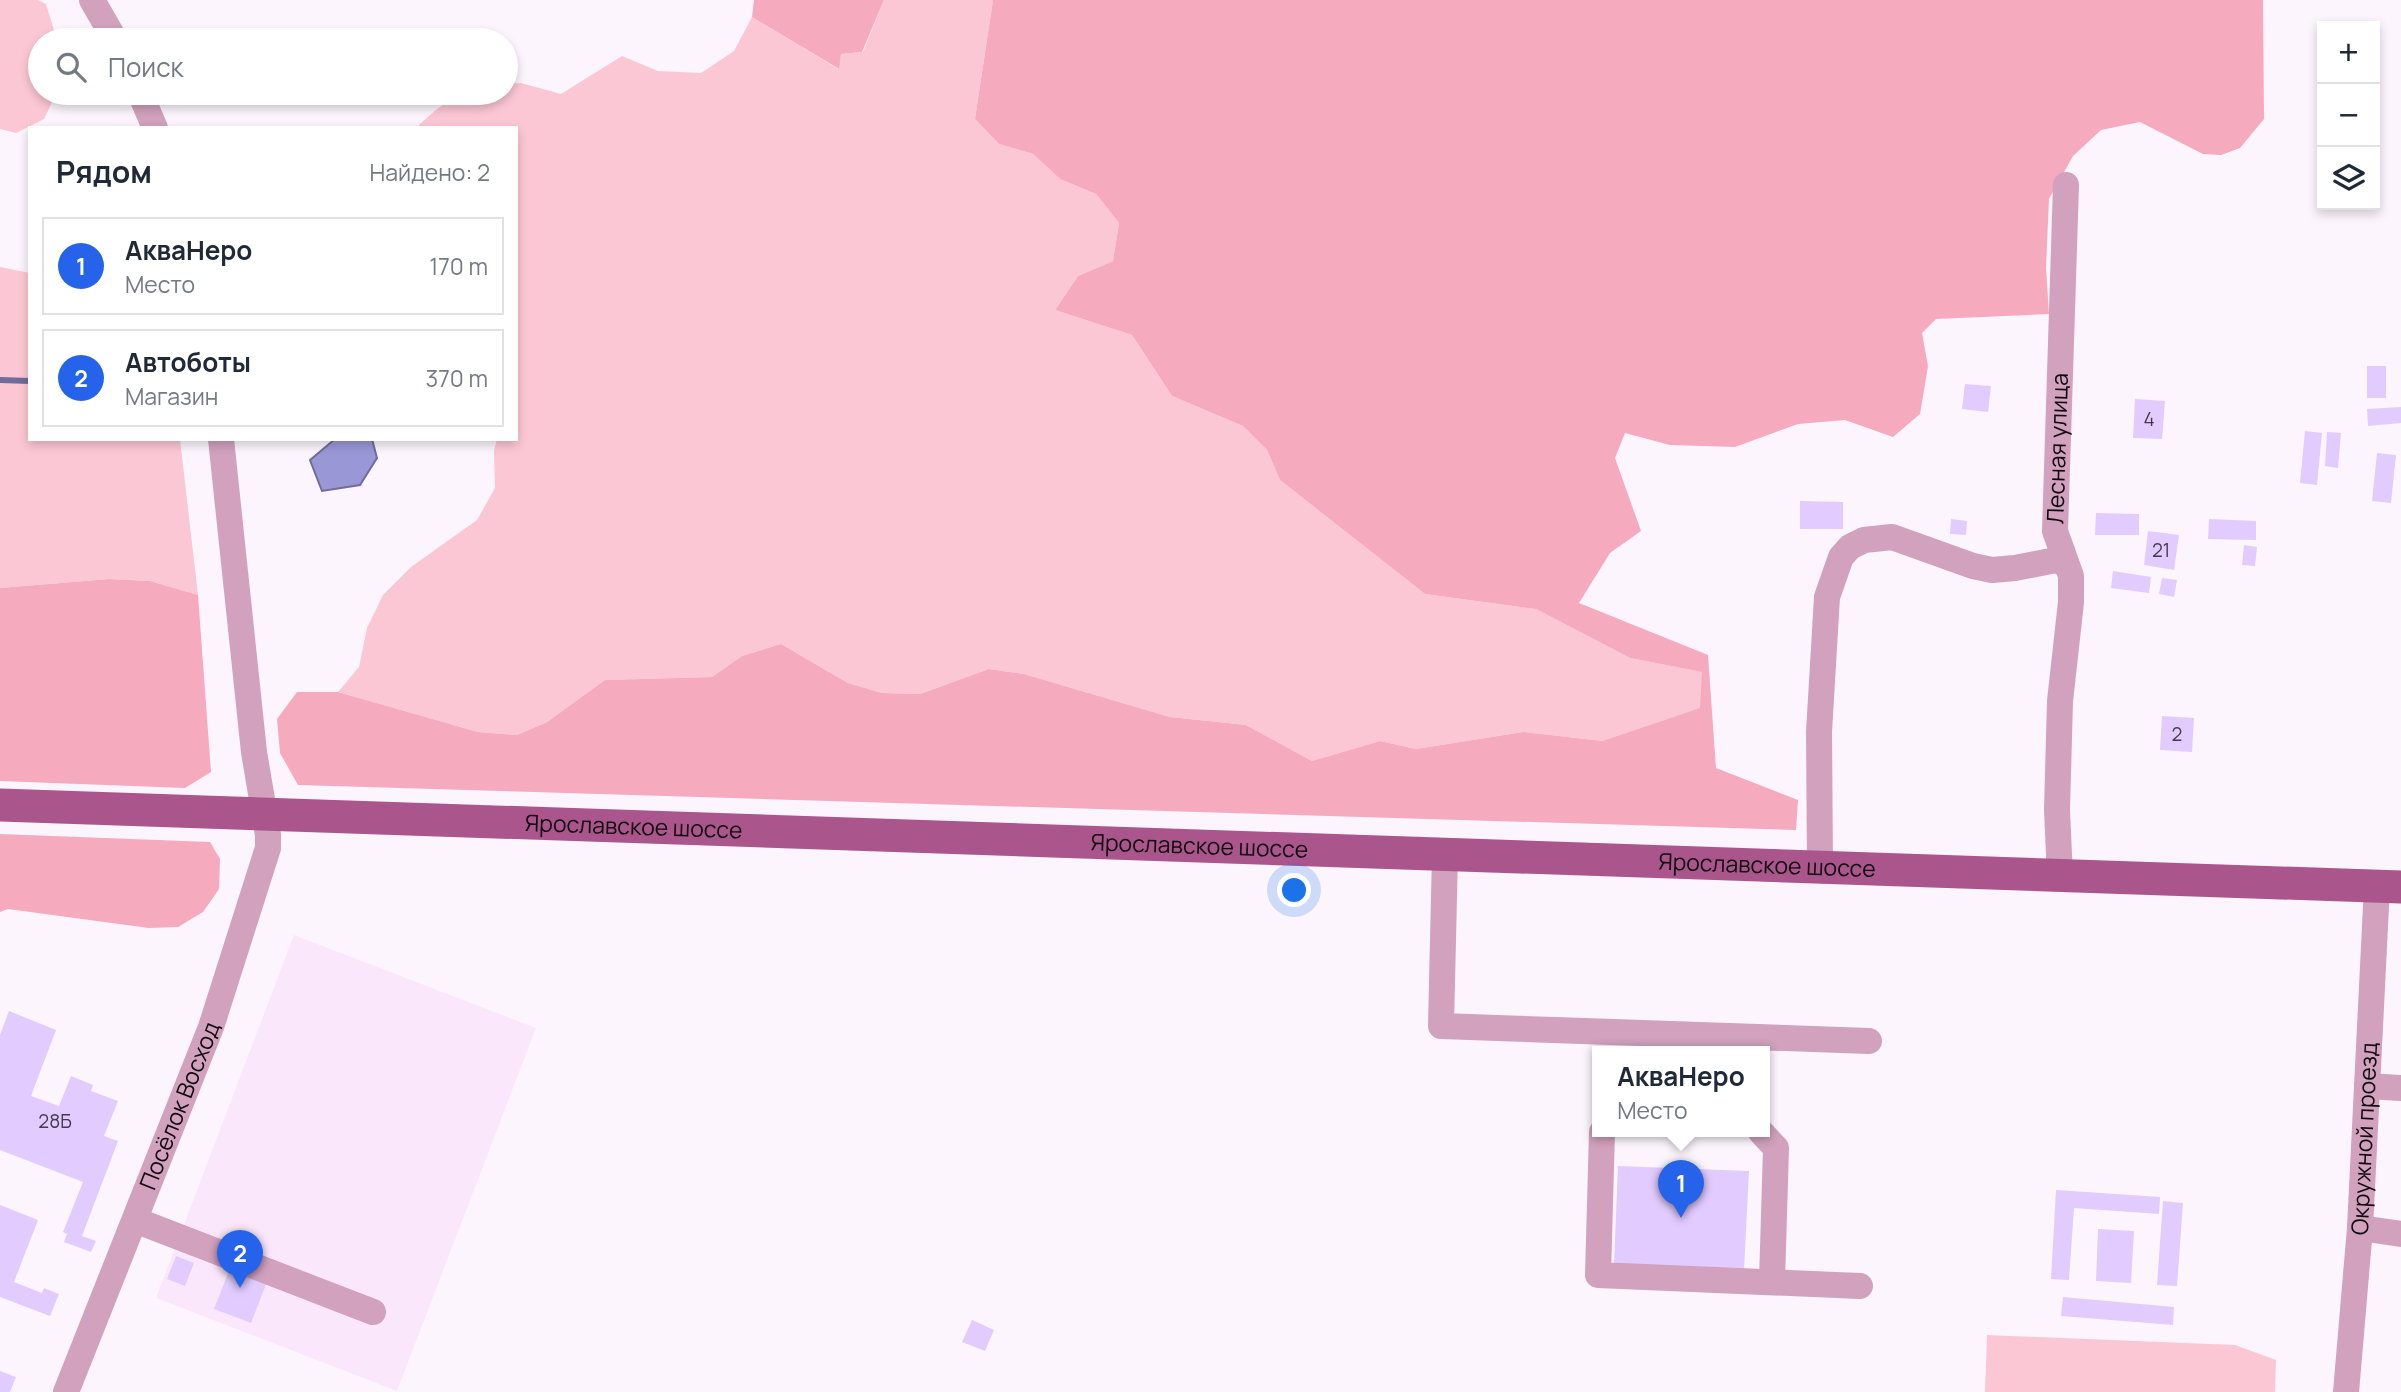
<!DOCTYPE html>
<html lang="ru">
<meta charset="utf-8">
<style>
body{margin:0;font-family:Manrope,sans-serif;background:#f6f6f7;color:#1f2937}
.controls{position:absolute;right:21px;top:21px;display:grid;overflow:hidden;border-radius:0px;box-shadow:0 4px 10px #0003}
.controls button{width:63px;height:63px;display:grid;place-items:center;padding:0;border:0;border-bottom:2px solid #e0e1e3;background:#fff;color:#1f2937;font:35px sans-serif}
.you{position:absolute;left:1295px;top:891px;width:24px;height:24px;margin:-18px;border:5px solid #fff;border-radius:50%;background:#1a73e8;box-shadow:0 0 0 10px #1a73e833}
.badge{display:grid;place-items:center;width:46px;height:46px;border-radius:50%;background:#2563eb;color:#fff;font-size:23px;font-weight:700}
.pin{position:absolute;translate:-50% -58px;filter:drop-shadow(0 2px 4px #0008)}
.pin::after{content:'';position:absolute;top:37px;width:24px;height:21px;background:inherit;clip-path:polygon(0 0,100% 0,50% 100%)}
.popup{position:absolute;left:1592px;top:1046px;width:178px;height:91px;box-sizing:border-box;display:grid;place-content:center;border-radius:0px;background:#fff;filter:drop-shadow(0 2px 5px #0005);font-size:23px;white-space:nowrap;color:#747a83}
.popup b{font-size:26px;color:#1f2937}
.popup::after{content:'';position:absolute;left:50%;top:100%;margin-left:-14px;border:14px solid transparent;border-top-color:#fff}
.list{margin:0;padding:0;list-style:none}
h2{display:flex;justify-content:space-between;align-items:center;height:91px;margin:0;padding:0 28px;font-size:30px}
h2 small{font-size:23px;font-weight:400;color:#747a83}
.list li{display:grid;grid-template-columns:46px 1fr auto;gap:21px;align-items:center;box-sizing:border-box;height:98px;margin:0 14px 14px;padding:0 14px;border:2px solid #e0e1e3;border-radius:0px}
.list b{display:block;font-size:26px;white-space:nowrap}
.list p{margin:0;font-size:23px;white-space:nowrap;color:#747a83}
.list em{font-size:23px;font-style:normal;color:#747a83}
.icon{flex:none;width:38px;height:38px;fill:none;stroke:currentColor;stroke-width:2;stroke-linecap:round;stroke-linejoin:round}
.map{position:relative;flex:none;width:2401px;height:1392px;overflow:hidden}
.search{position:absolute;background:#fff;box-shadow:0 4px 10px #0003;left:28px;top:28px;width:490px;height:77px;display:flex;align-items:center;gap:18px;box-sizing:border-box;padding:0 24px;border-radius:38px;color:#747a83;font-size:26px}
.panel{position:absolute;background:#fff;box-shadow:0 4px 10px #0003;left:28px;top:126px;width:490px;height:315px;border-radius:0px}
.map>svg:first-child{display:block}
.built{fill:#fbe7fc}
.green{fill:#fcc7d4}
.forest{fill:#f6aabe}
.water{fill:#9a97d7;stroke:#706c9b;stroke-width:2}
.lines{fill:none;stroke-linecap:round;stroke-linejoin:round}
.stream{stroke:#706c9b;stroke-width:6}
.building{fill:#e2cbff}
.minor{stroke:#d1a1bd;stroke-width:26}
.major{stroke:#aa558b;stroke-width:33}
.labels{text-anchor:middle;stroke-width:5;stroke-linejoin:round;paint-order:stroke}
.number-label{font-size:19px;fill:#443a4b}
.street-label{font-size:23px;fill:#0f090f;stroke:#fcf5fd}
</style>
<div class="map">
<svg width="2401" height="1392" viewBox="0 0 2401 1392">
<rect width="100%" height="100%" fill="#fcf5fd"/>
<polygon class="built" points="294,935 536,1028 397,1391 156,1298"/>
<g class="green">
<polygon points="0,0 38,0 46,4 57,40 40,40 40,93 56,94 44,119 16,133 0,129"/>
<path d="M884,0h109l-18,119 24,25 34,10 27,25 36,15 23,29 -6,38 -35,15 -23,34 77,25 40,61 71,30 24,24 13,30 145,114 111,15 94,49 73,14 -2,36 -99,33 -79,-9 -107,17 -36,-8 -68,20 -66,-36 -76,-8 -146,-43 -35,-5 -69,25 -38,-1 -34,-10 -67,-39 -39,12 -30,21 -107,3 -58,42 -30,13 -39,-3 -140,-40 21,-25 8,-39 16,-33 28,-28 66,-47 18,-32 -1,-37 3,-12h19v-311h-97v-3c36,-33 38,-32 87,-32v-9l15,-1 40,11 61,-38 36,15 43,2 33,-22 18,-34 86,52 3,-15 22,-2z"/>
<polygon points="0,267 30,273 30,439 180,439 198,595 150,581 109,579 0,588"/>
<polygon points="1987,1335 2235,1345 2276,1360 2275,1392 1985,1392"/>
</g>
<g class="forest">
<polygon points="754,0 884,0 862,52 841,54 839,69 752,17"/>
<polygon points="993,0 2263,0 2264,119 2240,148 2221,155 2203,154 2140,122 2101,130 2073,156 2049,199 2046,268 2049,314 1936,319 1922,333 1928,366 1920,414 1893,437 1845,420 1798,424 1735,447 1670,445 1625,433 1615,458 1641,531 1610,553 1579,603 1708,655 1716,768 1798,800 1796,830 298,785 280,753 277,719 297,692 338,692 478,732 517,735 547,722 605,680 712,677 742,656 781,644 848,683 882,693 920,694 989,669 1024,674 1170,717 1246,725 1312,761 1380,741 1416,749 1523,732 1602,741 1700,708 1702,672 1630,658 1536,609 1425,594 1280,480 1267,450 1243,426 1172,396 1132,335 1055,310 1078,276 1113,261 1119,223 1096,194 1060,179 1033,154 999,144 975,119"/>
<polygon points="109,579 150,581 198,595 211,772 185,788 0,781 0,588"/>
<polygon points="0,834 210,842 220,859 219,889 203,912 178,927 149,928 8,909 0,912"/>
</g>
<polygon class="water" points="335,439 372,439 377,458 360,485 322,491 310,460"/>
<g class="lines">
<polyline class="stream" points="0,380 30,381"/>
</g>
<g class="building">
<rect x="2367" y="366" width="19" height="32"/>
<polygon points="1965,384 1991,386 1988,412 1962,409"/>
<polygon points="2135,399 2165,401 2162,439 2133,438"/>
<polygon points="2401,407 2401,423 2368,426 2367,409"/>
<polygon points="2305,431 2322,433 2317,485 2300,483"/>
<polygon points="2327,432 2341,433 2338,468 2325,466"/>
<polygon points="2377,453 2396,455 2391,503 2372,501"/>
<polygon points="1800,501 1843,502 1843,529 1800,529"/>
<polygon points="2096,513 2139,514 2139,535 2095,535"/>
<polygon points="1951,519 1967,521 1966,535 1950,534"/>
<polygon points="2209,519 2256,521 2256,540 2208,539"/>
<polygon points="2148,531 2179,535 2174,570 2144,565"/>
<polygon points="2244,545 2257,547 2255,566 2242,565"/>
<polygon points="2113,571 2151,577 2149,593 2111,588"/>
<polygon points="2162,578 2177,580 2174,597 2159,594"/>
<polygon points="2162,716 2194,718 2192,752 2160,750"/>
<polygon points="9,1011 56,1030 31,1096 59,1106 71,1076 93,1085 91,1091 118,1101 104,1136 118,1141 82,1236 96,1241 91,1252 64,1242 67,1234 63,1232 83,1182 0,1150 0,1035"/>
<polygon points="1618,1166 1749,1171 1744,1270 1614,1264"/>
<polygon points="2056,1190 2160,1197 2159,1214 2074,1208 2069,1280 2051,1279"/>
<polygon points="2163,1201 2183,1203 2177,1286 2157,1285"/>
<polygon points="0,1205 38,1220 14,1282 42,1293 44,1288 59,1294 50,1316 0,1297"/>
<polygon points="2098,1229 2134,1231 2131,1283 2096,1281"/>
<polygon points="176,1256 194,1263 185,1286 167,1279"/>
<polygon points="230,1268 267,1282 251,1323 214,1309"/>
<polygon points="2063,1297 2174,1307 2173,1325 2061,1316"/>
<polygon points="972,1320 994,1330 985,1351 962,1342"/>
<polygon points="0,1371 16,1377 10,1392 0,1392"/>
</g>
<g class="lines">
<g class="minor">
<polyline points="92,0 115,40"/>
<polyline points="140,93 155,128"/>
<polyline points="1445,854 1441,1026 1869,1041"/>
<polyline points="1820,867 1819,732 1827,597 1841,557 1850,547 1864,540 1892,537 1973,566 1992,570 2015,568 2056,560 2066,564"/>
<path id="s1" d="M2060,877l-3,-67 3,-109 11,-99v-26l-16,-45 11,-346"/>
<polyline points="2367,1086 2401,1088"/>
<polyline points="1602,1132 1598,1275 1860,1286"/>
<polyline points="1761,1132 1776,1148 1772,1282"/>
<polyline points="135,1220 373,1312"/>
<polyline points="2360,1228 2401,1234"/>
<path id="s2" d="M66,1392l145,-365 57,-179v-13l-14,-83 -33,-313"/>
<path id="s3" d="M2346,1392l14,-164 17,-342"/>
</g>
<path class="major" id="s4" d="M0,805l2401,82"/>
</g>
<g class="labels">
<g class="number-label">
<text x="2149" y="426">4</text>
<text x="2161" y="557">21</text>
<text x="2177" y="741">2</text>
<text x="55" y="1128">28Б</text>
</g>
<g class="street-label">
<text dy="8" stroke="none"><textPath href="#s1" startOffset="432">Лесная улица</textPath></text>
<text dy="8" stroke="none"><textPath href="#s4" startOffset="634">Ярославское шоссе</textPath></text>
<text dy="8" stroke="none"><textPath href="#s4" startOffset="1200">Ярославское шоссе</textPath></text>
<text dy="8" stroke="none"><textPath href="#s4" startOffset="1768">Ярославское шоссе</textPath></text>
<text dy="8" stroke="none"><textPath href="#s2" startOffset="308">Посёлок Восход</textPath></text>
<text dy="8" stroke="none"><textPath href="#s3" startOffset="254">Окружной проезд</textPath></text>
</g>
</g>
</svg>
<div class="controls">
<button>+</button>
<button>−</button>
<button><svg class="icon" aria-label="layers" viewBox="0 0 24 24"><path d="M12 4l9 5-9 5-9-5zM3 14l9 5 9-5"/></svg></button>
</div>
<div class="you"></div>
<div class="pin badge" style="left:1681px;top:1218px">1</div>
<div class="popup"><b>АкваНеро</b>Место</div>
<div class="pin badge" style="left:240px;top:1288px">2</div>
<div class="search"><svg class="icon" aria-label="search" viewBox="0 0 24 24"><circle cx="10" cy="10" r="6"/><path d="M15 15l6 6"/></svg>Поиск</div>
<section class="panel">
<h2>Рядом<small>Найдено: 2</small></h2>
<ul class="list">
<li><span class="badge">1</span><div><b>АкваНеро</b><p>Место</p></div><em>170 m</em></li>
<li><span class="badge">2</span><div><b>Автоботы</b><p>Магазин</p></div><em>370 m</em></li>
</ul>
</section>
</div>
